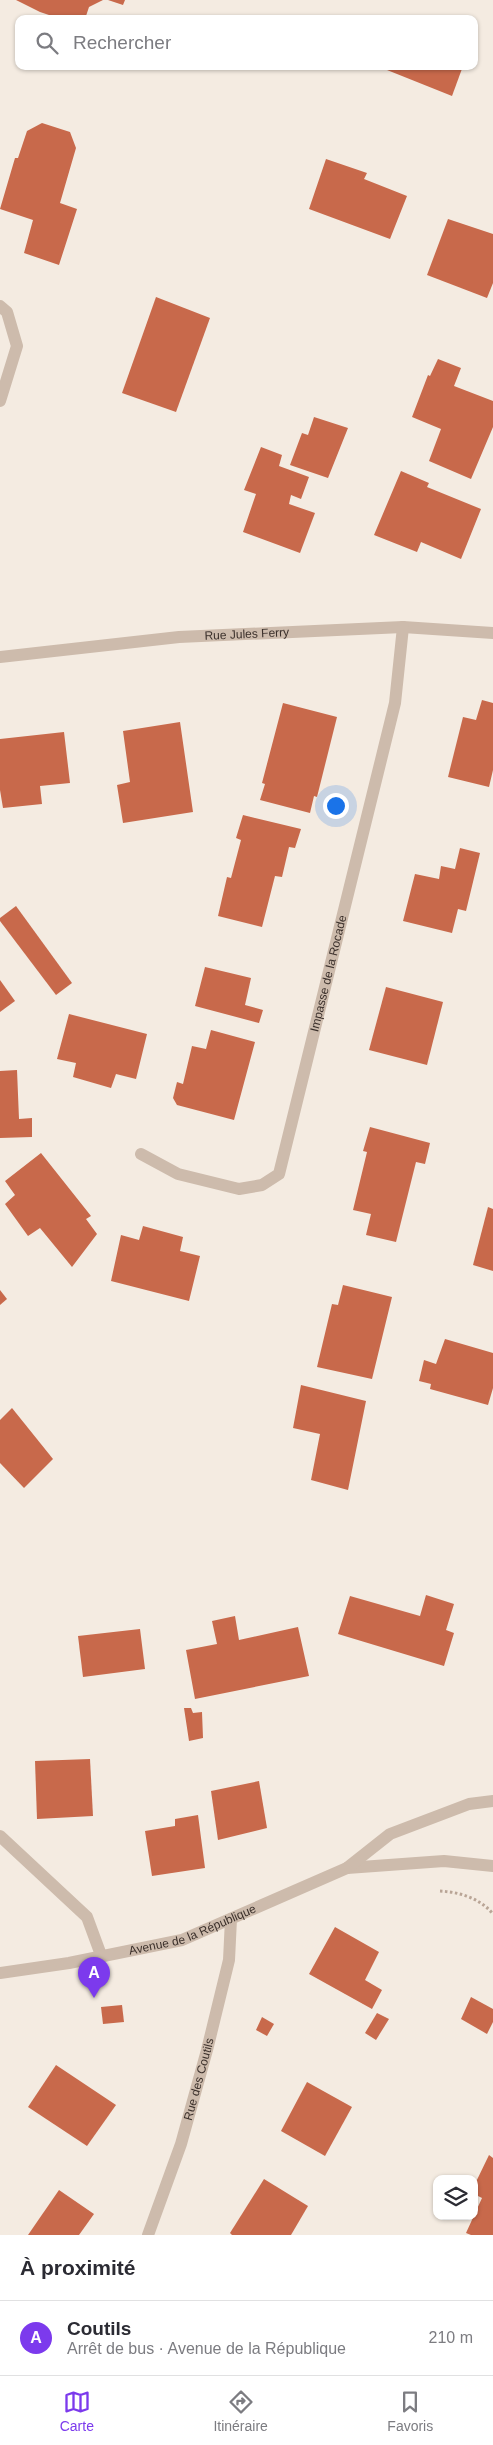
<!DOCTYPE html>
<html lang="fr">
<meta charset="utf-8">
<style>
body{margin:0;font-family:Arial,sans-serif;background:#f7f7f7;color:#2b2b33}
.controls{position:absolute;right:15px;bottom:15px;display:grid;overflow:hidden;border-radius:10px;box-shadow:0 1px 4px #0004}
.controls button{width:45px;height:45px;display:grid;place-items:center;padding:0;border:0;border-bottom:1px solid #e1e1e2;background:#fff;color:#2b2b33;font:25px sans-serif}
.you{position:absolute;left:335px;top:805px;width:18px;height:18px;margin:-12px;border:4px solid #fff;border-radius:50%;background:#1a73e8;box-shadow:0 0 0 8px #1a73e833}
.badge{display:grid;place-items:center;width:32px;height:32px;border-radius:50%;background:#7c3aed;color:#fff;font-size:16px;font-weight:700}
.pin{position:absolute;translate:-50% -41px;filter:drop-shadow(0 1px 2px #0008)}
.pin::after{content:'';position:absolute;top:26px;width:18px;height:15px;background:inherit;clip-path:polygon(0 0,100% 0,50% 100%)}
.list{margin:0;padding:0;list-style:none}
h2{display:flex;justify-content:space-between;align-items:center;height:65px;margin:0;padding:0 20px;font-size:21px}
h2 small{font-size:16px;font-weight:400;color:#7c7c81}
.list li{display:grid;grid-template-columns:32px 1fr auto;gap:15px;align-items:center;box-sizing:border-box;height:75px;padding:0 20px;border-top:1px solid #e1e1e2}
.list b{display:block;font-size:19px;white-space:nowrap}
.list p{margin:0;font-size:16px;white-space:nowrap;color:#7c7c81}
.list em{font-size:16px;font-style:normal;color:#7c7c81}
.icon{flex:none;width:28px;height:28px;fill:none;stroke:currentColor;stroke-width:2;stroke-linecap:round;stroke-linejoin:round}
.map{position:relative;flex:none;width:493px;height:2235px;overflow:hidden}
.search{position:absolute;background:#fff;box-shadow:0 1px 4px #0004;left:15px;right:15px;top:15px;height:55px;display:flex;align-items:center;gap:12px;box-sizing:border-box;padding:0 18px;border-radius:10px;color:#7c7c81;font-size:19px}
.sheet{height:140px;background:#fff}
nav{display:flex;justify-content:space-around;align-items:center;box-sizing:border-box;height:70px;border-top:1px solid #e1e1e2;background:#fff;font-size:14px;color:#7c7c81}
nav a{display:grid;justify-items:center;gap:2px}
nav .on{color:#7c3aed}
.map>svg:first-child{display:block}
.building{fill:#c8694b}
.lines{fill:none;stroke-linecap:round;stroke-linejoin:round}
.path{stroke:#b9a596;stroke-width:3;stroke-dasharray:2.5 2.5;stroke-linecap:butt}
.service{stroke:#cdbbac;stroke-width:12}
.minor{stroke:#cdbbac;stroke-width:12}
.tertiary{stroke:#cdbbac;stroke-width:12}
.labels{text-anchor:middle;stroke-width:4;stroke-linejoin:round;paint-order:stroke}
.street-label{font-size:12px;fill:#3b302b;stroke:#fbf5ee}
</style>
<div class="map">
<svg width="493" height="2235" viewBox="0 0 493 2235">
<rect width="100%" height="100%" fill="#f4ebe1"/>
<g class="building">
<polygon points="16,0 103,0 89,7 85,19 61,19 40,12"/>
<polygon points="108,0 125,0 123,5"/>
<polygon points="388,66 463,66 452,96 387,70"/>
<polygon points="42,123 70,132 76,148 60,203 77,209 59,265 24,253 33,220 0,209 15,158 18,158 27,131"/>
<polygon points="326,159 367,173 364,179 407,196 390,239 309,209"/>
<polygon points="448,219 493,234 493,283 487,298 427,275"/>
<polygon points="156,297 210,318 176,412 122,393"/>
<polygon points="438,359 461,368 454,386 493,401 493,427 471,479 429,461 441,429 412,417 428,375 430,376"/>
<polygon points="314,417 348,428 328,478 290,465 302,433 308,435"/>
<polygon points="261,447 282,455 279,466 309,477 301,499 291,495 289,504 315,513 300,553 243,532 256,494 244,490"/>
<polygon points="401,471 429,483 427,487 481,509 461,559 421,542 417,552 374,535"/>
<polygon points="482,700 493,703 493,770 489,787 448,777 463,717 476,720"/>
<polygon points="283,703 337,717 317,797 314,796 310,813 260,800 265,784 262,783"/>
<polygon points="180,722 193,812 123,823 117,785 130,782 123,731"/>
<polygon points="64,732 70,783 40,786 42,804 3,808 0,790 0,739"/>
<polygon points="243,815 301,829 295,848 289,847 282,877 275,876 262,927 218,916 227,877 231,878 241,840 236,838"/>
<polygon points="460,848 480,853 466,911 458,909 452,933 403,921 415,874 439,879 441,866 455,869"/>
<polygon points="16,906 72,983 56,995 0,921 0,918"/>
<polygon points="205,967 251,978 245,1005 263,1010 259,1023 195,1006"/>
<polygon points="0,980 15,1001 0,1012"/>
<polygon points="386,987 443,1002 427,1065 369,1050"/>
<polygon points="69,1014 147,1034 136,1079 116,1074 111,1088 73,1077 76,1063 57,1059"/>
<polygon points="211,1030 255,1042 234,1120 177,1105 173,1098 177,1082 183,1084 192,1046 206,1049"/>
<polygon points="17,1070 19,1119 32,1118 32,1137 0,1138 0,1071"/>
<polygon points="370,1127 430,1143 425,1164 416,1162 396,1242 366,1235 371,1214 353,1210 367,1152 363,1151"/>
<polygon points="41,1153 91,1216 86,1219 97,1234 72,1267 40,1228 28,1236 5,1204 15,1195 5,1181"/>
<polygon points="488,1207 493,1209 493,1271 473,1265"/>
<polygon points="143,1226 183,1237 180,1251 200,1256 189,1301 111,1281 121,1235 139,1240"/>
<polygon points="343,1285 392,1297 372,1379 317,1367 332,1304 338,1305"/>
<polygon points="0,1290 7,1299 0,1305"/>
<polygon points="445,1339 493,1353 493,1388 488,1405 430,1389 431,1384 419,1381 424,1360 436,1364"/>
<polygon points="301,1385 366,1401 348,1490 311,1480 320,1434 293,1428"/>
<polygon points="12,1408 53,1459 24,1488 0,1463 0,1420"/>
<polygon points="426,1595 454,1604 446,1630 454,1633 444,1666 338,1634 350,1596 420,1616"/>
<polygon points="235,1616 239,1640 298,1627 309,1676 195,1699 186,1650 217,1644 212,1621"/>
<polygon points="140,1629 145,1669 83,1677 78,1636"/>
<polygon points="184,1708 191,1708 193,1713 202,1712 203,1738 189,1741"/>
<polygon points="90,1759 93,1816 37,1819 35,1761"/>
<polygon points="259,1781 267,1828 218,1840 211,1791"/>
<polygon points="198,1815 205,1868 152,1876 145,1831 175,1826 175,1819"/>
<polygon points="335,1927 379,1952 365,1980 382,1990 372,2009 309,1974"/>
<polygon points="471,1997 493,2009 493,2022 487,2034 461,2019"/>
<polygon points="122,2005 124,2022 103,2024 101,2007"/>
<polygon points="377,2013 389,2019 376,2040 365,2033"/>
<polygon points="262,2017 274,2024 267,2036 256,2030"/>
<polygon points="56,2065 116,2105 87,2146 28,2107"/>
<polygon points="307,2082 352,2107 325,2156 281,2131"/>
<polygon points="489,2155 493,2158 493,2235 471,2235 466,2233 482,2198 474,2194 474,2186"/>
<polygon points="264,2179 308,2206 291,2235 232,2235 230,2233"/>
<polygon points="59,2190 94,2214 79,2235 28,2235"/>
</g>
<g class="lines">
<path class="path" d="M440,1891c19,1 40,7 53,23"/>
<polyline class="service" points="0,1836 87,1917 101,1955"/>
<g class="minor">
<polyline points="0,306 7,312 17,346 0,401"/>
<path id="s1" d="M0,657l179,-20 224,-10 90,6"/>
<path id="s2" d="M141,1154l37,20 61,15 23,-4 17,-11 116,-471 8,-76"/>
<path id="s3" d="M148,2235l33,-91 26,-94 22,-90 2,-41"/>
</g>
<g class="tertiary">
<polyline points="347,1868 444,1861 493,1866"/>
<path id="s4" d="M0,1973l69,-10 113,-23 165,-72 43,-34 79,-30 24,-3"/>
</g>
</g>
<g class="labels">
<g class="street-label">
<text dy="4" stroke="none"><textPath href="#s1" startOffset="248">Rue Jules Ferry</textPath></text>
<text dy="4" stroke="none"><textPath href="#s2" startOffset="355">Impasse de la Rocade</textPath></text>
<text dy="4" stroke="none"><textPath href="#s4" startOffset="198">Avenue de la République</textPath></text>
<text dy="4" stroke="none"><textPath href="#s3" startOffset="164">Rue des Coutils</textPath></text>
</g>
</g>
</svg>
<div class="controls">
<button><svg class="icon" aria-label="layers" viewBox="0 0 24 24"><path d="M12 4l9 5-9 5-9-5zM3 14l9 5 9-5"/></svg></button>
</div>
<div class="you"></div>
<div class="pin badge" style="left:94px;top:1998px">A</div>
<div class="search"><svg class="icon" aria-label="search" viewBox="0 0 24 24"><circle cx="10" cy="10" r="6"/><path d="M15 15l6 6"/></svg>Rechercher</div>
</div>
<section class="sheet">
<h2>À proximité<small></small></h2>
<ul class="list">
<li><span class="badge">A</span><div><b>Coutils</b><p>Arrêt de bus · Avenue de la République</p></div><em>210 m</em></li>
</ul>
</section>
<nav>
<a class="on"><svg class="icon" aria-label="map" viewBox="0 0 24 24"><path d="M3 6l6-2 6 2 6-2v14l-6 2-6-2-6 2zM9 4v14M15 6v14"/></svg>Carte</a>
<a><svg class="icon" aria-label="directions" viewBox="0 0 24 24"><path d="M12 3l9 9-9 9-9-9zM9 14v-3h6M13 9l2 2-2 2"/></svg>Itinéraire</a>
<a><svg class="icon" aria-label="saved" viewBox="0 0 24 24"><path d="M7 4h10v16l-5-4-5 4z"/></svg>Favoris</a>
</nav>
